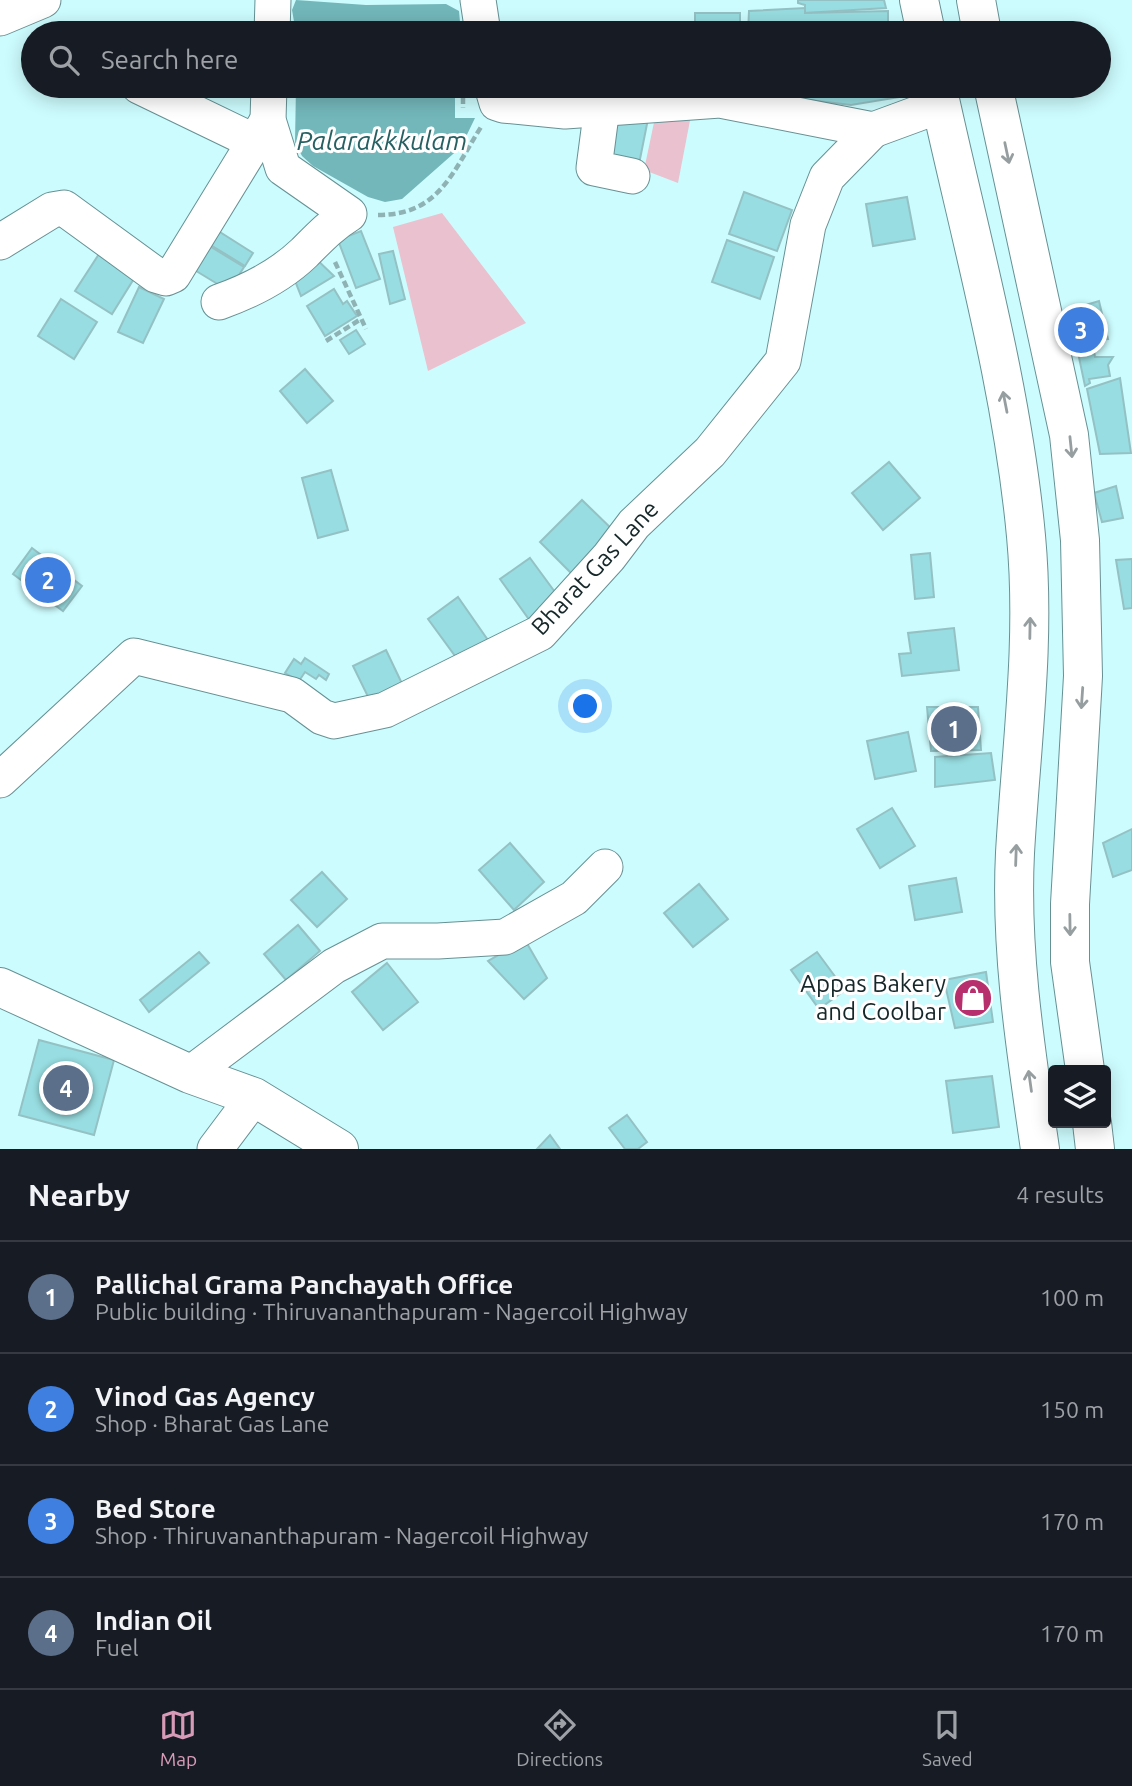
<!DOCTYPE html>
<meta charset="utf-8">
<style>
body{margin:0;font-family:Ubuntu,sans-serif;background:#20242c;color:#f1f3f6}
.controls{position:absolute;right:21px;bottom:21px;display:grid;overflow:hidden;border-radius:7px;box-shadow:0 4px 18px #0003}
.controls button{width:63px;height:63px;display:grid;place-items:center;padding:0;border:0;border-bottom:2px solid #363941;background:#171b24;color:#f1f3f6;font:35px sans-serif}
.you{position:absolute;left:586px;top:707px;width:24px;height:24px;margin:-18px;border:5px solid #fff;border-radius:50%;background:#1a73e8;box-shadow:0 0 0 10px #1a73e833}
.badge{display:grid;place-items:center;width:46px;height:46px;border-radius:50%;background:#d79bb8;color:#fff;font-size:23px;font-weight:700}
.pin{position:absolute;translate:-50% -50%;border:4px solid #fff;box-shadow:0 2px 7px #0006}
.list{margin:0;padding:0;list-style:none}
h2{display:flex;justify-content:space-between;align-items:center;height:91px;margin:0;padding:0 28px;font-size:30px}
h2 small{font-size:23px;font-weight:400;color:#9ea1a6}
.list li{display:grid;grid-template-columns:46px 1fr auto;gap:21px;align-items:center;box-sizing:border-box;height:112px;padding:0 28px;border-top:2px solid #363941}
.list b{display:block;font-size:26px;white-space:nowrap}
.list p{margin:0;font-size:23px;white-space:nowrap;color:#9ea1a6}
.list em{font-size:23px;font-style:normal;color:#9ea1a6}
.icon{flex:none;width:38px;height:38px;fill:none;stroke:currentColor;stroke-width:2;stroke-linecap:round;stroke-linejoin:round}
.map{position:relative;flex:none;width:1132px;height:1149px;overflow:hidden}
.search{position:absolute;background:#171b24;box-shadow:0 4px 18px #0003;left:21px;right:21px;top:21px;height:77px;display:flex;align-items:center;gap:18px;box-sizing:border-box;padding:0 24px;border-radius:38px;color:#9ea1a6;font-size:26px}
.sheet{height:539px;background:#171b24}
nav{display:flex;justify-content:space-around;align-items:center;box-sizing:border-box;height:98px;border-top:2px solid #363941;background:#171b24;font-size:19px;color:#9ea1a6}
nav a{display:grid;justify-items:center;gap:4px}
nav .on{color:#d79bb8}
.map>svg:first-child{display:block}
.green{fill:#eac1ce}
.water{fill:#73b7bb}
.building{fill:#98dde1;stroke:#94c1c4;stroke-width:2}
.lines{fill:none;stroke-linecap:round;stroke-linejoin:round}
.minor-casing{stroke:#669194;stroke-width:37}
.major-casing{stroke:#669194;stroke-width:40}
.path{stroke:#8fb3b5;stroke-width:4.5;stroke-dasharray:7 3.5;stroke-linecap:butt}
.minor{stroke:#fff;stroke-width:35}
.major{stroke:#fff;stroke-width:38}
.oneway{stroke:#969e9f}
.labels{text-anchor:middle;stroke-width:6;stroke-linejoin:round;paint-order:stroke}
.street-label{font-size:24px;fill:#162729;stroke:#fff}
.poi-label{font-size:24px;fill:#162729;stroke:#fff;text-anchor:end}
.water-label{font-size:26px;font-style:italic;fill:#276063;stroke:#fff}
</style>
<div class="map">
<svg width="1132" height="1149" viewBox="0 0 1132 1149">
<rect width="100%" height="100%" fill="#cdfcfe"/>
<g class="green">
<polygon points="692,110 678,183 644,170 656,113"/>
<polygon points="442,213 526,323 428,371 393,227"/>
</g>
<g class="water">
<polygon points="296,0 366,5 446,4 459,11 461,33 296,33 292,10"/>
<polygon points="296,86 455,86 455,118 475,118 461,147 402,199 385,202 368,197 313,166 302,156 295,142"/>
</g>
<g class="building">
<polygon points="798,0 884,0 886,8 805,13 805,5 798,3"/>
<polygon points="805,8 805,13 888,11 888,33 748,33 749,11"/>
<rect x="695" y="13" width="45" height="20"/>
<polygon points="795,86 905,86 906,96 851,105 801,99"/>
<polygon points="616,112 648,119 639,164 608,158"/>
<polygon points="744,192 792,210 777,251 729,234"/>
<polygon points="907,197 915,239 873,246 866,204"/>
<polygon points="212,227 253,253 245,266 204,241"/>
<polygon points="361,231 380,279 356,288 338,240"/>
<polygon points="727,240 774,257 760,299 712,282"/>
<polygon points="203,242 244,267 229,291 188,266"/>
<polygon points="393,251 405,299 390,304 379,254"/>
<polygon points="310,253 334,276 301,296 290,268"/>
<polygon points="99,254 135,277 112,314 75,291"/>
<polygon points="139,287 164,299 143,343 118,332"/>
<polygon points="334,289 343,304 347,301 357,316 325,336 307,306"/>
<polygon points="61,299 97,322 74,359 38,336"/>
<polygon points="1099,301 1108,339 1092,340 1095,357 1113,357 1108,365 1110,376 1089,379 1090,383 1085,386 1069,310"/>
<polygon points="356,330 365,344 349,354 340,340"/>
<polygon points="305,369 333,401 307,423 280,391"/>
<polygon points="1120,378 1131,453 1100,454 1087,389"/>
<polygon points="889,462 920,498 883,530 852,493"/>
<polygon points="331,470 348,530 318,538 302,478"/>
<polygon points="1116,486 1123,518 1102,522 1094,493"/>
<polygon points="582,500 616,533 574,576 540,542"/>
<polygon points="32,548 82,586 63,611 13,574"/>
<polygon points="930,553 934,597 915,599 911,555"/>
<polygon points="530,558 563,603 533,625 500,579"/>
<polygon points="1132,559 1132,608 1124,609 1116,560"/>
<polygon points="458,597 490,643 461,664 428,619"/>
<polygon points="954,628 959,670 902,676 899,654 911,653 908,633"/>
<polygon points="386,650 407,694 374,709 353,666"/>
<polygon points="305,658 329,674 326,680 319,675 316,679 305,672 299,681 285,673 294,659 301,664"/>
<polygon points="927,707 978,707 981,750 931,751"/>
<polygon points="908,732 916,771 875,779 867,741"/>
<polygon points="991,753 995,780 935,787 935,757"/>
<polygon points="892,808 915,846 880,868 857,829"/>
<polygon points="1132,829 1132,870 1113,877 1103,843"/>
<polygon points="510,843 544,882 514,910 479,870"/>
<polygon points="322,872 347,899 317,927 291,900"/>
<polygon points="956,878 962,912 915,920 909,886"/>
<polygon points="699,884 728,919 693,947 664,913"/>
<polygon points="298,925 320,951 286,980 264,954"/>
<polygon points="525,940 547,978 524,999 488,961"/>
<polygon points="199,952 209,963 149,1012 140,1000"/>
<polygon points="817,952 845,990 819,1009 791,970"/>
<polygon points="387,963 418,1002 383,1030 352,992"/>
<polygon points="986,972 993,1022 955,1028 944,980"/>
<polygon points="39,1040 114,1060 94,1135 19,1115"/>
<polygon points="992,1076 999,1127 953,1133 946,1081"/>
<polygon points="627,1115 647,1142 638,1149 625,1149 609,1128"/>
<polygon points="550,1135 560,1149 537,1149"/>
</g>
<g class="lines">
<g class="minor-casing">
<g id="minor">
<polyline points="478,0 483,33"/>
<polyline points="0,18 43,0"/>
<polyline points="272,33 273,0"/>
<polyline points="139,86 255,142"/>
<polyline points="492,86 497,103 503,105 565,111 720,100 873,130 941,105"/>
<polyline points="602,107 594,168 632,176"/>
<polyline points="0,242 52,210 64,208 156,275 166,278 173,275 268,120"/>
<path d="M219,302c31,-11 61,-26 85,-49 15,-15 27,-28 45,-39l-66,-46 -15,-48 1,-34"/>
<polyline points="0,780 134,656 292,695 322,717 334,721 385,710 540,633 609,557 634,524 710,452 783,361 808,225 827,177 873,130"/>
<polyline points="190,1074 334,966 382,941 438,941 505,937 574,898 605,867"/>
<polyline points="215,1149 254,1097"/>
</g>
</g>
<g class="major-casing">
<g id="major">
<polyline points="919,0 926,33"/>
<polyline points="976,0 982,33"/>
<path d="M937,86c32,148 75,298 89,450 10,106 -5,211 -11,317 -5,98 11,199 25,296"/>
<polyline points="993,86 1069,435 1080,540 1083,676 1070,904 1070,962 1085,1070"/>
<polyline points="0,987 190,1074 254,1097 339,1149"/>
<polyline points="1092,1123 1095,1149"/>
</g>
</g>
<g class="path">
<polyline points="463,97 463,108"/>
<path d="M378,215c61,0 74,-42 103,-88"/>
<polyline points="335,262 366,329"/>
<polyline points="326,341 361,319"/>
</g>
<use href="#minor" class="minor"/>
<use href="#major" class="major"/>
</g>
<defs><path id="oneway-shaft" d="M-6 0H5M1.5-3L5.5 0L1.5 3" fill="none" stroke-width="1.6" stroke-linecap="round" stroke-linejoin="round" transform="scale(1.75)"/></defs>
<g class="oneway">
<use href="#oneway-shaft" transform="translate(1007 153) rotate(78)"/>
<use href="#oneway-shaft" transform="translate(1005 402) rotate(-101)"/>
<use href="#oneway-shaft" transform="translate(1071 447) rotate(84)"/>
<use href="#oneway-shaft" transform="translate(1030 628) rotate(-89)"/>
<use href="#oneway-shaft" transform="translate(1082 698) rotate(94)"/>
<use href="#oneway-shaft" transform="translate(1016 855) rotate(-88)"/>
<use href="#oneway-shaft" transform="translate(1070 925) rotate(89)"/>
<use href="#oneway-shaft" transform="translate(1030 1081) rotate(-98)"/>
</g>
<defs>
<g id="shop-disc" transform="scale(2.0125)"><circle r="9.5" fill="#b72f6d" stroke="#fff"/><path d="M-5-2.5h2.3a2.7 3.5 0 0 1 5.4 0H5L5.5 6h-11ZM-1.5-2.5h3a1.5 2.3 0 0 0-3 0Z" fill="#fff"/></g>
</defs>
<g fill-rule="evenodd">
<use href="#shop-disc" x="973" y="998"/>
</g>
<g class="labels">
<g class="street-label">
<text transform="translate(595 568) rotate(-47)" y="8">Bharat Gas Lane</text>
</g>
<g class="poi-label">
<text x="946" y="992">Appas Bakery<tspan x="946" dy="28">and Coolbar</tspan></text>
</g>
<g class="water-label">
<text x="382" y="150">Palarakkkulam</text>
</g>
</g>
</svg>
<div class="controls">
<button><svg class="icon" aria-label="layers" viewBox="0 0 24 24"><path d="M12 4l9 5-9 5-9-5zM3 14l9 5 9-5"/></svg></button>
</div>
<div class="you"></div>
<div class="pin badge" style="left:954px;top:729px;background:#5c6f8a">1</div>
<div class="pin badge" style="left:48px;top:580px;background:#3f7fe0">2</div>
<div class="pin badge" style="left:1081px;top:330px;background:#3f7fe0">3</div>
<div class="pin badge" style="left:66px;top:1088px;background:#5c6f8a">4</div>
<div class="search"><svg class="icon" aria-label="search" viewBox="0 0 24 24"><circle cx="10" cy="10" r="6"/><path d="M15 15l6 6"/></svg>Search here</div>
</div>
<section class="sheet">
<h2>Nearby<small>4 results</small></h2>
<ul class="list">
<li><span class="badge" style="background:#5c6f8a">1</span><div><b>Pallichal Grama Panchayath Office</b><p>Public building · Thiruvananthapuram - Nagercoil Highway</p></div><em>100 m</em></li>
<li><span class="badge" style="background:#3f7fe0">2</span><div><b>Vinod Gas Agency</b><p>Shop · Bharat Gas Lane</p></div><em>150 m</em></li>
<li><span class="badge" style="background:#3f7fe0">3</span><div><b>Bed Store</b><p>Shop · Thiruvananthapuram - Nagercoil Highway</p></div><em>170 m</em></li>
<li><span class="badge" style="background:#5c6f8a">4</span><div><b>Indian Oil</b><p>Fuel</p></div><em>170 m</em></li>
</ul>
</section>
<nav>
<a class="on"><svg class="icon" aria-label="map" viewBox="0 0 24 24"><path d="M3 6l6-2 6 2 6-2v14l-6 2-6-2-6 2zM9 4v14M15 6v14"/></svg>Map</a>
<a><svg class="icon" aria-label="directions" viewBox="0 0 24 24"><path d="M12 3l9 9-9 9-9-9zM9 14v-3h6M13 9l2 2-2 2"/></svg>Directions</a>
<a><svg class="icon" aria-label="saved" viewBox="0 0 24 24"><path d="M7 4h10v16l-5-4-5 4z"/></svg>Saved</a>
</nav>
